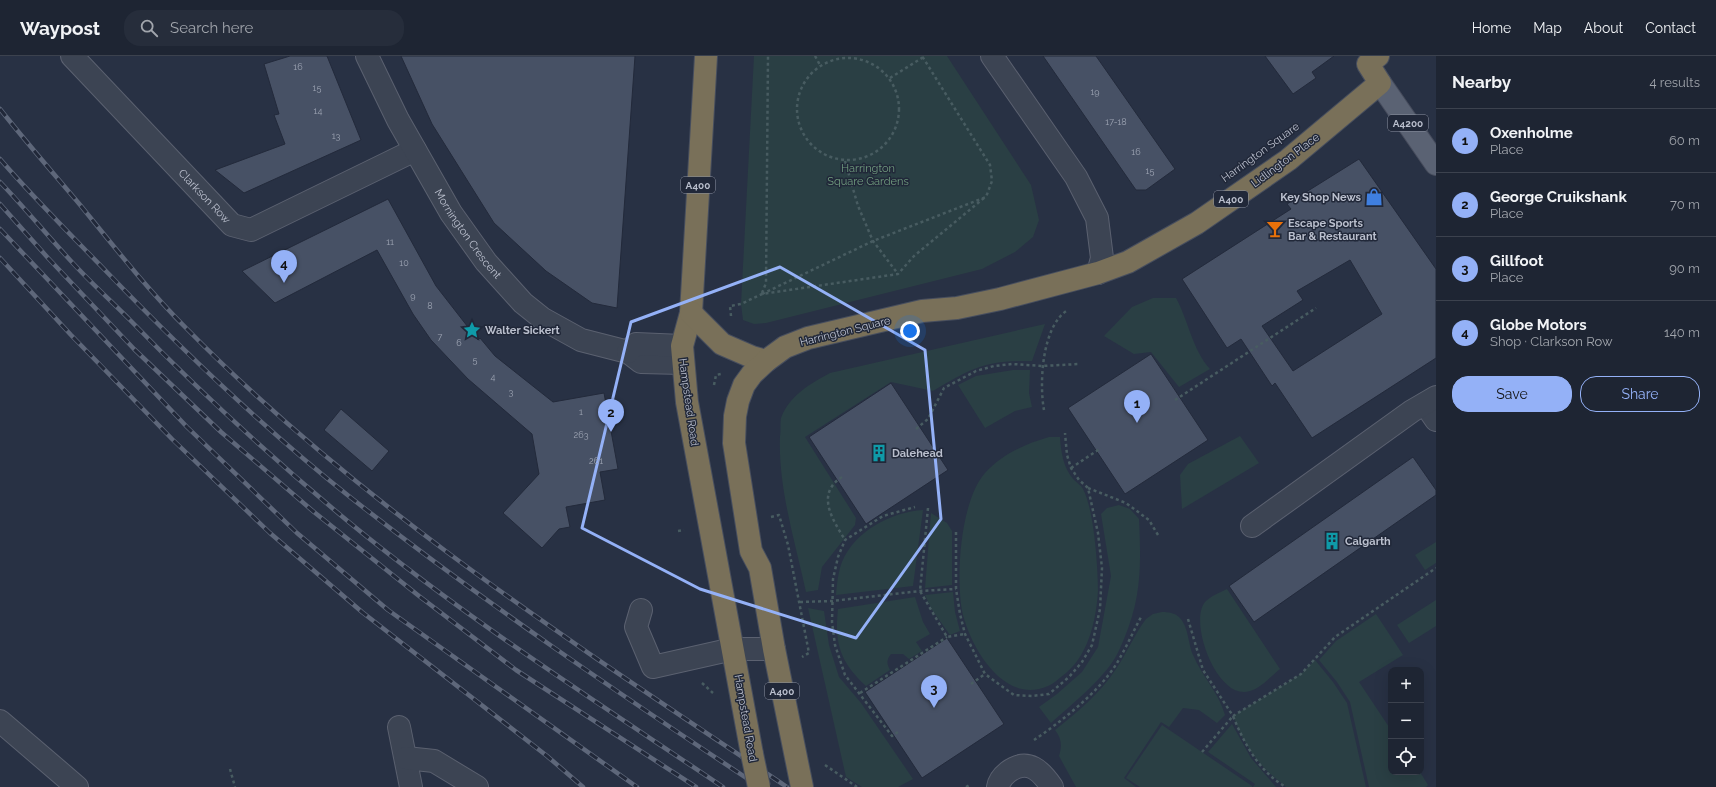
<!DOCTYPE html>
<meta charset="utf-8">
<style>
body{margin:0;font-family:Raleway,sans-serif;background:#262d3b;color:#f1f3f6}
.controls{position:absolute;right:12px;bottom:12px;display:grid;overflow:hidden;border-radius:8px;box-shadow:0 4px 16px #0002}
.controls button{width:36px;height:36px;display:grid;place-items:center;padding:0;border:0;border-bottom:1px solid #3c424e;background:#1e2533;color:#f1f3f6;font:20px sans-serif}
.you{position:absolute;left:910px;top:275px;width:14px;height:14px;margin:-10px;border:3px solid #fff;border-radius:50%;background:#1a73e8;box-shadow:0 0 0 6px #1a73e833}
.badge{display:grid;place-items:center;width:26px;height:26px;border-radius:50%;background:#94b1f7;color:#111;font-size:13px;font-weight:700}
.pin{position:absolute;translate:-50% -33px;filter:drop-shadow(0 1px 2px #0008)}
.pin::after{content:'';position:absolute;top:21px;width:14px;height:12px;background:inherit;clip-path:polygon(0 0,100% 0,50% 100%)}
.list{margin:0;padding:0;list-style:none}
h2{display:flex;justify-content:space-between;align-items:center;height:52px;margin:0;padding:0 16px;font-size:17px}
h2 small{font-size:13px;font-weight:400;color:#a1a5ac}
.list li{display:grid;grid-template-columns:26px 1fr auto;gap:12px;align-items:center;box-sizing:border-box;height:64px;padding:0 16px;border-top:1px solid #3c424e}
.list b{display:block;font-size:15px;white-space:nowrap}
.list p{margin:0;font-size:13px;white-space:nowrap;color:#a1a5ac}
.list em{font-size:13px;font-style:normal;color:#a1a5ac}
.actions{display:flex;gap:8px;padding:12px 16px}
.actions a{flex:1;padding:9px 0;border:1px solid #94b1f7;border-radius:16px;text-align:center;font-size:14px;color:#94b1f7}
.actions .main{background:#94b1f7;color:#111}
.icon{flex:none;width:22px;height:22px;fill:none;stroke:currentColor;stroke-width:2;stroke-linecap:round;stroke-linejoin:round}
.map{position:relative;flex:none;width:1436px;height:731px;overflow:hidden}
header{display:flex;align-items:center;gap:24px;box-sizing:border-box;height:56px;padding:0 20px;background:#1e2533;border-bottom:1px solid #3c424e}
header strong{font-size:19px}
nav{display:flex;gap:22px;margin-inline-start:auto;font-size:14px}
.search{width:280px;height:36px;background:#262d3b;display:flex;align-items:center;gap:10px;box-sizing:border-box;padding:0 14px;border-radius:16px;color:#a1a5ac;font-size:15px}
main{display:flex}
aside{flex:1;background:#1e2533}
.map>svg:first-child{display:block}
.green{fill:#2a3f44}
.building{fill:#475165;stroke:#232a3b;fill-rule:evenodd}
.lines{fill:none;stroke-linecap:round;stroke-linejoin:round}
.minor-casing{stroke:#5b6170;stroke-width:24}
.major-casing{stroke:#464c5c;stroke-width:24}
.highway-casing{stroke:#474e5e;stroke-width:24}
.path{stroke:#485c61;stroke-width:2.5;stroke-dasharray:3 3;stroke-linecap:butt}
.minor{stroke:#3c4453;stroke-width:22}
.major{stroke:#5a6273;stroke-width:22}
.highway{stroke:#797059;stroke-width:22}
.rail-casing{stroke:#5e677a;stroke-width:4.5}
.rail{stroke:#212839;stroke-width:3;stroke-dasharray:9;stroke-linecap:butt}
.highway-bridge-casing{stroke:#474e5e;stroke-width:24;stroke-linecap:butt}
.highway-bridge{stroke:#797059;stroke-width:22}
.marked{fill:none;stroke:#94b1f7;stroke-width:3;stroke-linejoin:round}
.labels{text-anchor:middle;stroke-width:3;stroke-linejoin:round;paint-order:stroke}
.number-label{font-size:9px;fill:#9da4b3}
.shield{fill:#212839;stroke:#8c92a1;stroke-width:1}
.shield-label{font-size:10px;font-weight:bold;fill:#babfcd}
.street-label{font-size:11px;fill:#babfcd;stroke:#212839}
.park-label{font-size:11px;fill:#719d7f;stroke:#212839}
.poi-label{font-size:11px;font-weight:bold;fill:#babfcd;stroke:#212839;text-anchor:start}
</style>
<header>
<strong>Waypost</strong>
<div class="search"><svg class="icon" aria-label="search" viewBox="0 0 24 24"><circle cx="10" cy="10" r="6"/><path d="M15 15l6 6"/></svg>Search here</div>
<nav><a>Home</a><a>Map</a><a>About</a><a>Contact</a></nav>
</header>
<main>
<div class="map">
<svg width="1436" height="731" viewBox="0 0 1436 731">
<rect width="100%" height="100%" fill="#283144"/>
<g class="green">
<polygon points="754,0 947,0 1031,129 1039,164 1033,181 1015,196 982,213 766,267 754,268 743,264 741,248"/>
<path d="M1153,242h23c13,24 16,51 34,71l-31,18 -28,-35 -17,2 -30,-18 28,-29z"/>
<path d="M1045,268l-13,37c-47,-1 -60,7 -99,30l-42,-9 -86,55 51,81 -1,7 -33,42 -4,23 -12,2c-11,-51 -28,-104 -26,-156 1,-5 0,-13 1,-18 8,-22 30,-35 49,-45z"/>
<polygon points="1013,314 1030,314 1029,337 1032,351 1015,355 985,372 958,329 976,320"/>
<polygon points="1240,380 1259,407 1182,453 1180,419 1188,408"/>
<path d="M1049,381h11c1,15 3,31 14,43 3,3 7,5 9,9 11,20 15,78 15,102 -2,31 -10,67 -37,86 -4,3 -8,7 -13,9 -43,19 -76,-36 -85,-71 -8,-35 -3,-114 22,-142 17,-19 40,-29 64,-36z"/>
<path d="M1119,449l11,4 9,10c2,45 3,77 -15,120 -3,6 -5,13 -9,19 -14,23 -44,47 -64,65l-12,-16 18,-13 25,-22 16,-25 13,-71 -10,-62 6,-6z"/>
<path d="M923,454l-10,76 -77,9c1,-11 2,-23 6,-33 13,-31 49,-50 81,-52z"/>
<polygon points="931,457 947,467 952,475 952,529 925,532"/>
<polygon points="1436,486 1436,507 1425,514 1415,499"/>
<path d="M1227,533l53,80c-9,7 -19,19 -30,22 -33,11 -63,-72 -44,-90 5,-5 15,-9 21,-12z"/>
<polygon points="953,536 955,556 960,575 950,579 932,554 925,539"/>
<path d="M915,541l8,25 7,12 -14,8 6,9 -13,8 -6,-5h-12c-5,6 -4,10 -1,16l-24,16c-25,-23 -32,-42 -28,-77z"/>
<polygon points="1436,544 1436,570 1409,587 1397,569"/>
<polygon points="808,552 824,555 829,589 839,621 861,647 913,723 898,731 862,731 846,721"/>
<path d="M1162,556c6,0 13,1 17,5 10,10 9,27 14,38 9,21 26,38 32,60l-8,8 -18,-13 -16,-2 -14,19 -8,-5 -37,56 12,9h-60l-17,-31c3,-10 3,-17 -4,-26 22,-18 45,-36 61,-61 11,-16 18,-34 30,-50l7,-5z"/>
<polygon points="1376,558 1403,599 1359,626 1391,674 1391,716 1420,716 1428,729 1426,731 1369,731 1350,646 1337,626 1319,604 1336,585"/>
<polygon points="1315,604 1333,626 1347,647 1366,731 1286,731 1267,715 1253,699 1242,681 1233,660 1301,618"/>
<polygon points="1232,668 1251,702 1276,731 1253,731 1255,728 1208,696"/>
<polygon points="1162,669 1252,730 1252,731 1140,731 1126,722"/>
</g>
<g class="building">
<polygon points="290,0 327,0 361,84 244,137 215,114 285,88 274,59 279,58 264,8"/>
<polygon points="401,0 635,0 617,252 592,247 546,215 494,167 432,68"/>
<polygon points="1043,0 1096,0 1175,113 1146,134 1136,134"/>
<polygon points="1265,0 1334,0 1312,16 1316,22 1293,38"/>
<path d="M1359,103l77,110v89l-124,80 -37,-55 -3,3 -31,-47 -14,9 -45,-69 109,-70 -4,-5zM1350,204l32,54 -89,57 -31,-45 41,-26 -6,-9z"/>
<polygon points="388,143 436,230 478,284 480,282 495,300 553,346 604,337 618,413 600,416 605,444 566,451 570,471 559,473 542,492 503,457 539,418 532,378 468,323 431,284 413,258 377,194 275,247 242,215"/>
<polygon points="1151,298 1208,384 1125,438 1068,352"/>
<polygon points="891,327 948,414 866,468 809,381"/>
<polygon points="341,353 389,395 372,415 324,374"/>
<polygon points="1413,401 1436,434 1436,439 1254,566 1229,530"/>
<polygon points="947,582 1004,668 922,722 865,636"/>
</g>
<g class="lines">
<g class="minor-casing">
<g id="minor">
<path id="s1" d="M72,0l160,169 19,5 164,-80"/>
<path id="s2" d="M367,0l31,64 53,93 35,49 37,41 20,16 38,21 47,12 13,10 41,1"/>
<polyline points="992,0 1076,121 1097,162 1102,202 1098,217"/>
<polyline points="628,296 636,288 682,290"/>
<polyline points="1425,348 1436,364"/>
<polyline points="1252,470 1412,355 1436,341"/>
<polyline points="641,554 636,571 653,611 733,593 774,593"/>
<polyline points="0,665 77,731"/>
<polyline points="399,671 411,731"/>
<polyline points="406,702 434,705 477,731"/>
<path d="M998,731c1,-7 5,-11 10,-15 20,-15 33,-1 44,15"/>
</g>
</g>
<g class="major-casing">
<polyline id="major" points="1380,27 1436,108"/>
</g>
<g class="highway-casing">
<g id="highway">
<polyline points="706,0 691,257 682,290 687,346 752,698"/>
<polyline points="691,257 722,288 752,301 766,305"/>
<polyline points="802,731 774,593 760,512 751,495 734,387 735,360 738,345 744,329 752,318 766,305 785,291 808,282 922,255 957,252 1000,243 1098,217 1128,206 1197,167 1288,104 1380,27 1368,8 1378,0"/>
</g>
</g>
<g class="path">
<polyline points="815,0 820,9"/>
<circle cx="848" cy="53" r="51"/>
<polyline points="890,22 925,0"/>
<polyline points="845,105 858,150 873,185 898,218"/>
<polyline points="762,237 766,227 768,0"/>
<polyline points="762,238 873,185 986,141 992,125 990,109 922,0"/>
<polyline points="731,260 730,250 741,248 762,238 898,218 914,200 984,142"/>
<polyline points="714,329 716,319 721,318"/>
<polyline points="1175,344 1316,252"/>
<path d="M1044,354c-5,-27 -2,-85 24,-100"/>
<polyline points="916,373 928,363 944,332 976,315 994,310 1012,308 1042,310 1079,308"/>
<polyline points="1071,412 1101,392"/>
<path d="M842,421c-27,17 -9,43 3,63"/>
<polyline points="1088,432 1126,447 1149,464 1158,479"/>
<polyline points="928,452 920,535 947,581 965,578"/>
<polyline points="771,461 779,459 788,489 809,597 802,601"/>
<polyline points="678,475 684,474"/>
<polyline points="956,476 956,533 960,558 965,578 985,618 1014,639 1032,640 1049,638 1069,621 1082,606 1092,589 1100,553 1102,512 1098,477 1088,432 1079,424 1071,412 1067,399 1065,377"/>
<polyline points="800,546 832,545 920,535 956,533"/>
<polyline points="1188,563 1203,614 1233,660 1301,618 1335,581 1436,512"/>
<polyline points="702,627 713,637"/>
<polyline points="971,628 985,618"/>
<polyline points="860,637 947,581"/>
<polyline points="898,676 892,680 845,619 835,589 832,566 833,523 838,501 845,484 883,460 915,451"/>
<path d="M1034,684c28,-19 65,-48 83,-77 9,-15 16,-31 24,-46"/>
<path d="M1202,696l31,-36c11,27 26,56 53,71"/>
<polyline points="825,709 857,731"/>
<polyline points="230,713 235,731"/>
<polyline points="966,731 971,728"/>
</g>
<use href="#minor" class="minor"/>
<use href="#major" class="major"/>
<use href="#highway" class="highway"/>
<g class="rail-casing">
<g id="rail">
<path d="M0,53c26,33 54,65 81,97 34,42 68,85 106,123 177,180 392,318 600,458"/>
<path d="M0,103c32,37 68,73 102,108 78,81 160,160 248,230 132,104 271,198 410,290"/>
<path d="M0,126c24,25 46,52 70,78 19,21 40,40 60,60 70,72 143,139 220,203 118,97 247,179 373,264"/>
<polyline points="0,148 48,202 134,293 221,376 314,456 419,540 516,614 696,731"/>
<polyline points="0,173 187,371 297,477 388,554 637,731"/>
<polyline points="0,202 71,279 172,383 270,477 362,556 547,700 583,731"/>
</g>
</g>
<use href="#rail" class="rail"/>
<g class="highway-bridge-casing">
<polyline id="highway-bridge" points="752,698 759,731"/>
</g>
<use href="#highway-bridge" class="highway-bridge"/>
</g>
<path class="marked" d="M780,211l145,83 16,169 -85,119 -156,-49 -118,-61 49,-206z"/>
<defs>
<g id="shop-bare" transform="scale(1.38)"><path d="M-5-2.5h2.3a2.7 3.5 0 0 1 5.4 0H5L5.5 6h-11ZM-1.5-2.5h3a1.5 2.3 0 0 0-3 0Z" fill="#3f7fe0" stroke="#212839" stroke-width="2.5" paint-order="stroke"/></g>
<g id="bar-bare" transform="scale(1.38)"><path d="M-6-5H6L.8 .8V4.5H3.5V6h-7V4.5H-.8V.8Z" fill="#e8710a" stroke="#212839" stroke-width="2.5" paint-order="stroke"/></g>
<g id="sight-bare" transform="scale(1.38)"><path d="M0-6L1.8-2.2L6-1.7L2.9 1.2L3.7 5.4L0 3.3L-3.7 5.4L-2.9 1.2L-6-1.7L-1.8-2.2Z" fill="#0f9aa8" stroke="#212839" stroke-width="2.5" paint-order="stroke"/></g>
<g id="building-bare" transform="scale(1.38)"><path d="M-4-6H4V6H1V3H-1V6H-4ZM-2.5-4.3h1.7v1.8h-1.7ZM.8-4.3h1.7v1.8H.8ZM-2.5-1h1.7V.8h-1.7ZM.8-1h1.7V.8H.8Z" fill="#0f9aa8" stroke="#212839" stroke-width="2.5" paint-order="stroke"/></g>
</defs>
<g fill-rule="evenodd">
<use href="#shop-bare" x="1374" y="141"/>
<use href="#bar-bare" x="1275" y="173"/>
<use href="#sight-bare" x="472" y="274"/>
<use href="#building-bare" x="879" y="397"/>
<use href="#building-bare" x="1332" y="485"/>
</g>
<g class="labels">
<g class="number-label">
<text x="298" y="14">16</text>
<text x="317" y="35">15</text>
<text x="1095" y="39">19</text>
<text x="318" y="58">14</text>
<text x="1116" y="69">17-18</text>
<text x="336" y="83">13</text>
<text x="1136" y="99">16</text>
<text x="1150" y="118">15</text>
<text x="390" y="189">11</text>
<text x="404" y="210">10</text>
<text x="413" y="243">9</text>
<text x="430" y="253">8</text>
<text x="440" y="284">7</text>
<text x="459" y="290">6</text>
<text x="475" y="307">5</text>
<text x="493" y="324">4</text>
<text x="511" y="339">3</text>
<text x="581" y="359">1</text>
<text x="581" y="382">263</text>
<text x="596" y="408">261</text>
</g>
<g class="shield">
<rect x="1388" y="59" width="40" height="16" rx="3"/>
<rect x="681" y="121" width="34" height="16" rx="3"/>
<rect x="1214" y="135" width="34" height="16" rx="3"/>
<rect x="765" y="627" width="34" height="16" rx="3"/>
</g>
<g class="shield-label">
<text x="1408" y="71">A4200</text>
<text x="698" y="133">A400</text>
<text x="1231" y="147">A400</text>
<text x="782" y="639">A400</text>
</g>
<g class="street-label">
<text transform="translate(1260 96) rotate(-36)" y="4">Harrington Square</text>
<text transform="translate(1285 104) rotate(-37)" y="4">Lidlington Place</text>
<text dy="4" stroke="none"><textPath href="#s1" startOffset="193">Clarkson Row</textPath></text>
<text dy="4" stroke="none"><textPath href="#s2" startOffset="205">Mornington Crescent</textPath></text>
<text transform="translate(845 275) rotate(-14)" y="4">Harrington Square</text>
<text transform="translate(689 346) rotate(82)" y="4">Hampstead Road</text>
<text transform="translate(746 662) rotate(80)" y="4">Hampstead Road</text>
</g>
<g class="park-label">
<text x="868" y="116">Harrington<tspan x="868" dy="13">Square Gardens</tspan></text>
</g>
<g class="poi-label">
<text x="1361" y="145" text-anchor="end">Key Shop News</text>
<text x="1288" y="171">Escape Sports<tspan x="1288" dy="13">Bar &amp; Restaurant</tspan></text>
<text x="485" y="278">Walter Sickert</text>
<text x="892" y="401">Dalehead</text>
<text x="1345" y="489">Calgarth</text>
</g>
</g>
</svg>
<div class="controls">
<button>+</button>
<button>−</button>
<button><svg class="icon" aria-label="locate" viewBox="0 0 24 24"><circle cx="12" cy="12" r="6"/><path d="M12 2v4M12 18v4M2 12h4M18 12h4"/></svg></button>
</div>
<div class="you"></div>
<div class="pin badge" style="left:1137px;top:367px">1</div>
<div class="pin badge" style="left:611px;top:376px">2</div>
<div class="pin badge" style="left:934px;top:652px">3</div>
<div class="pin badge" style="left:284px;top:227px">4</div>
</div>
<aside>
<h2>Nearby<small>4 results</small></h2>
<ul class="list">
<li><span class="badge">1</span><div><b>Oxenholme</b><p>Place</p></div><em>60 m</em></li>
<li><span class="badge">2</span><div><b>George Cruikshank</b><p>Place</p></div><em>70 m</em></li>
<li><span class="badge">3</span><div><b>Gillfoot</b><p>Place</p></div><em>90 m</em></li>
<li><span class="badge">4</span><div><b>Globe Motors</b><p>Shop · Clarkson Row</p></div><em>140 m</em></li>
</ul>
<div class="actions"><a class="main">Save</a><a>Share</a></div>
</aside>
</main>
